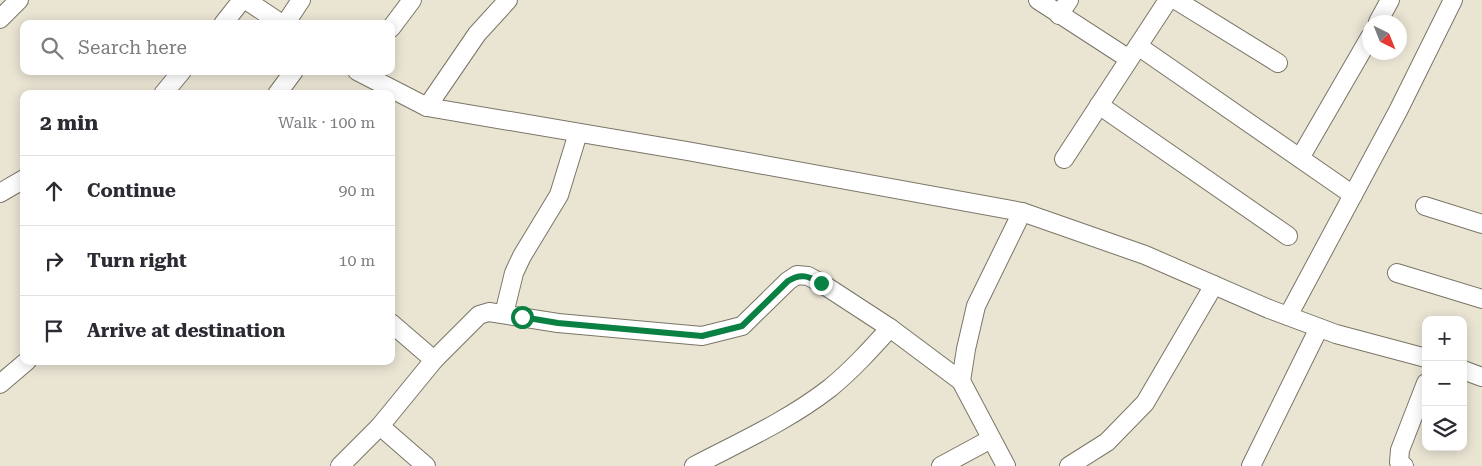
<!DOCTYPE html>
<meta charset="utf-8">
<style>
body{margin:0;font-family:"Roboto Serif",serif;background:#f2f2f3;color:#2b2b33}
.controls{position:absolute;right:15px;bottom:15px;display:grid;overflow:hidden;border-radius:10px;box-shadow:0 2px 12px #0003}
.controls button{width:45px;height:45px;display:grid;place-items:center;padding:0;border:0;border-bottom:1px solid #e1e1e2;background:#fff;color:#2b2b33;font:25px sans-serif}
.compass{position:absolute;left:1362px;top:15px;width:45px;height:45px;border-radius:50%;background:#fff;box-shadow:0 2px 12px #0003;rotate:137deg}
.stop{position:absolute;width:15px;height:15px;margin:-11px;border:4px solid #0b8043;border-radius:50%;background:#fff}
.stop.end{background:#0b8043;border-color:#fff;box-shadow:0 1px 5px #0008}
.list{margin:0;padding:0;list-style:none}
h2{display:flex;justify-content:space-between;align-items:center;height:65px;margin:0;padding:0 20px;font-size:21px}
h2 small{font-size:16px;font-weight:400;color:#7c7c81}
.list li{display:grid;grid-template-columns:32px 1fr auto;gap:15px;align-items:center;box-sizing:border-box;height:70px;padding:0 20px;border-top:1px solid #e1e1e2}
.list b{display:block;font-size:19px;white-space:nowrap}
.list em{font-size:16px;font-style:normal;color:#7c7c81}
.icon{flex:none;width:28px;height:28px;fill:none;stroke:currentColor;stroke-width:2;stroke-linecap:round;stroke-linejoin:round}
.map{position:relative;flex:none;width:1482px;height:466px;overflow:hidden}
.search{position:absolute;background:#fff;box-shadow:0 2px 12px #0003;left:20px;top:20px;width:375px;height:55px;display:flex;align-items:center;gap:12px;box-sizing:border-box;padding:0 18px;border-radius:10px;color:#7c7c81;font-size:19px}
.panel{position:absolute;background:#fff;box-shadow:0 2px 12px #0003;left:20px;top:90px;width:375px;height:275px;border-radius:10px}
.map>svg:first-child{display:block}
.lines{fill:none;stroke-linecap:round;stroke-linejoin:round}
.minor-casing{stroke:#7a7566;stroke-width:20}
.minor{stroke:#fff;stroke-width:18}
.route{stroke:#0b8043;stroke-width:6}
</style>
<div class="map">
<svg width="1482" height="466" viewBox="0 0 1482 466">
<rect width="100%" height="100%" fill="#eae4d3"/>
<g class="lines">
<g class="minor-casing">
<g id="minor">
<polyline points="246,0 282,24"/>
<polyline points="1038,0 1129,59"/>
<polyline points="1176,0 1278,63"/>
<polyline points="1059,15 1069,0"/>
<polyline points="0,19 19,0"/>
<polyline points="1378,22 1390,0"/>
<polyline points="223,24 242,0"/>
<polyline points="285,24 301,0"/>
<polyline points="391,28 412,0"/>
<polyline points="1138,46 1353,195"/>
<polyline points="357,71 427,107 687,151 1022,212 1145,255 1269,309 1336,334 1426,358"/>
<polyline points="163,94 182,71"/>
<polyline points="277,94 294,71"/>
<polyline points="1099,105 1288,236"/>
<polyline points="427,107 477,34 508,0"/>
<polyline points="1300,158 1370,37"/>
<polyline points="1064,159 1168,0"/>
<polyline points="0,193 24,179"/>
<polyline points="1425,206 1482,224"/>
<polyline points="1397,273 1482,299"/>
<polyline points="504,314 514,273 522,256 559,195 578,133"/>
<polyline points="1288,316 1398,111 1453,0"/>
<polyline points="391,323 434,360"/>
<polyline points="1463,370 1482,377"/>
<polyline points="961,381 966,349 976,306 1022,212"/>
<polyline points="0,384 27,361"/>
<polyline points="380,426 426,466"/>
<polyline points="340,466 380,426 434,360 479,315 489,312 558,323 702,336 742,326 788,281 797,275 808,276 821,283 890,328 961,381 1006,466"/>
<path d="M694,466c46,-24 95,-46 136,-78 22,-18 41,-39 60,-60"/>
<polyline points="941,466 991,439"/>
<polyline points="1069,466 1107,442 1145,403 1214,285"/>
<polyline points="1251,466 1319,328"/>
<polyline points="1404,466 1399,462 1400,450 1426,383"/>
</g>
</g>
<use href="#minor" class="minor"/>
</g>
<g class="lines">
<path class="route" d="M522,317l36,6 144,13 40,-10 46,-45c13,-8 20,-5 33,2"/>
</g>
</svg>
<div class="controls">
<button>+</button>
<button>−</button>
<button><svg class="icon" aria-label="layers" viewBox="0 0 24 24"><path d="M12 4l9 5-9 5-9-5zM3 14l9 5 9-5"/></svg></button>
</div>
<svg class="compass" viewBox="-18 -18 36 36"><path d="M0-13l5 13h-10z" fill="#e53935"/><path d="M0 13l5-13h-10z" fill="#7c7c81"/></svg>
<div class="stop" style="left:522px;top:317px"></div>
<div class="stop end" style="left:821px;top:283px"></div>
<div class="search"><svg class="icon" aria-label="search" viewBox="0 0 24 24"><circle cx="10" cy="10" r="6"/><path d="M15 15l6 6"/></svg>Search here</div>
<section class="panel">
<h2>2 min<small>Walk · 100 m</small></h2>
<ul class="list">
<li><svg class="icon" aria-label="ahead" viewBox="0 0 24 24"><path d="M12 20V5M6 11l6-6 6 6"/></svg><div><b>Continue</b></div><em>90 m</em></li>
<li><svg class="icon" aria-label="right" viewBox="0 0 24 24"><path d="M7 20v-9h11M14 6l5 5-5 5"/></svg><div><b>Turn right</b></div><em>10 m</em></li>
<li><svg class="icon" aria-label="arrive" viewBox="0 0 24 24"><path d="M6 21V4h12l-3 4 3 4H6"/></svg><div><b>Arrive at destination</b></div></li>
</ul>
</section>
</div>
